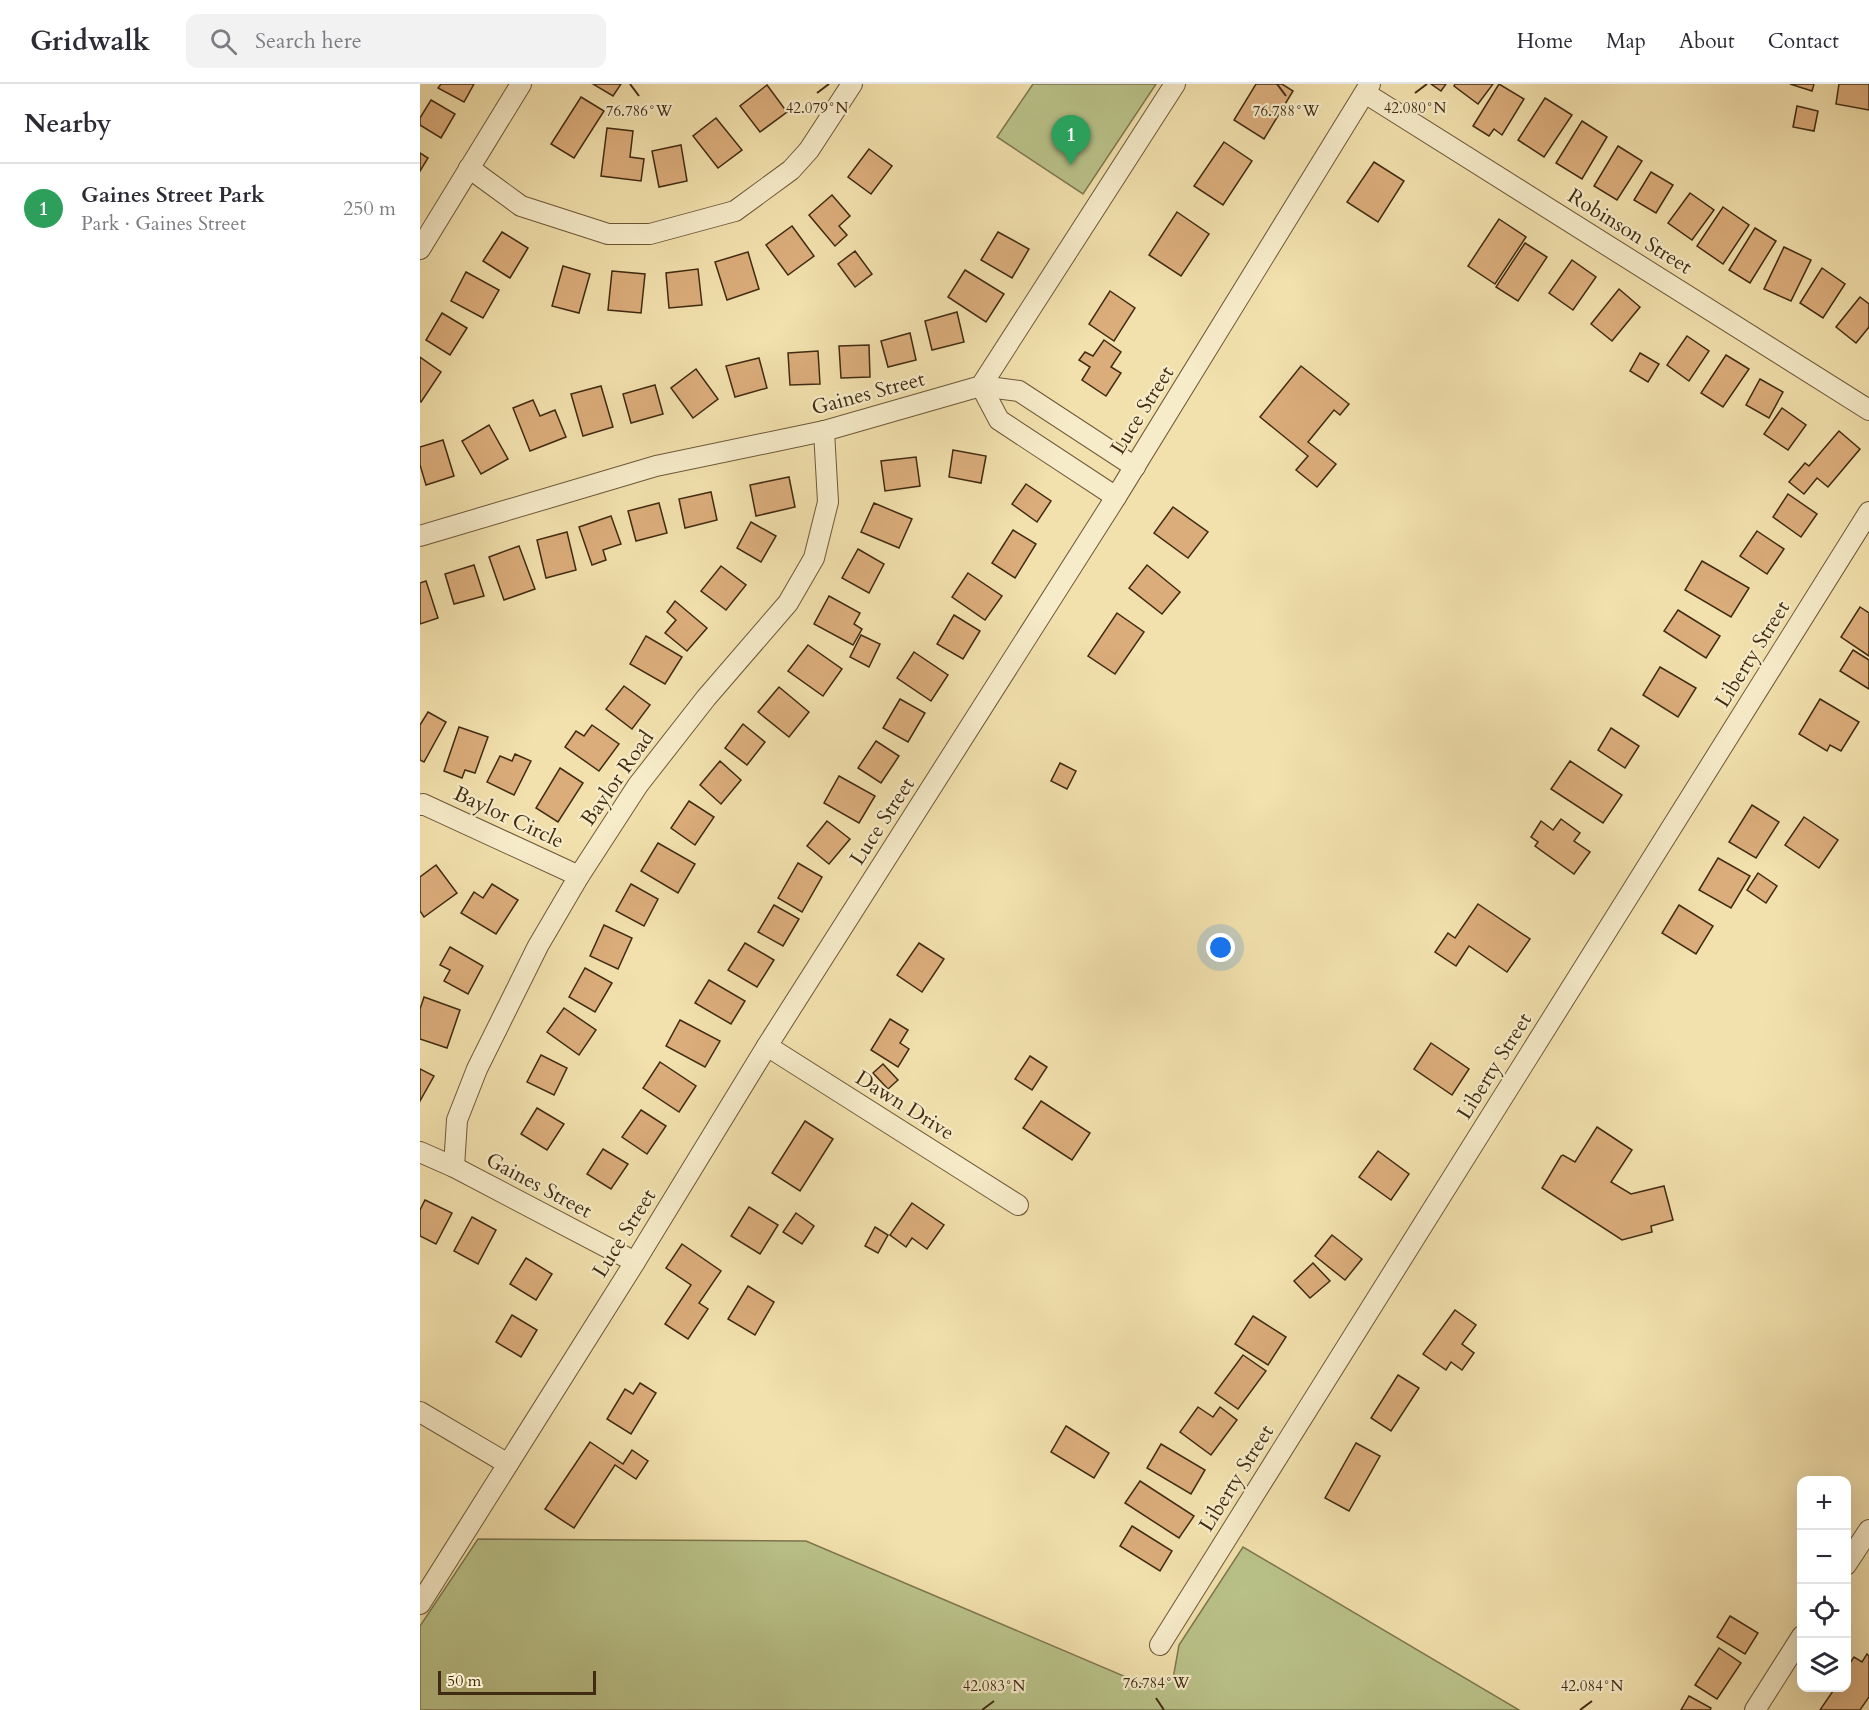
<!DOCTYPE html>
<meta charset="utf-8">
<style>
body{margin:0;font-family:Cardo,serif;background:#f2f2f3;color:#2b2b33}
.controls{position:absolute;right:18px;bottom:18px;display:grid;overflow:hidden;border-radius:12px;box-shadow:0 6px 24px #0002}
.controls button{width:54px;height:54px;display:grid;place-items:center;padding:0;border:0;border-bottom:2px solid #e1e1e2;background:#fff;color:#2b2b33;font:30px sans-serif}
.scale{position:absolute;left:18px;bottom:15px;width:158px;box-sizing:border-box;padding-left:6px;border:3px solid #412b12;border-top:0;font-size:16px;line-height:21px;white-space:nowrap;color:#412b12;-webkit-text-stroke:4px #f7ecca;paint-order:stroke}
.you{position:absolute;left:801px;top:864px;width:21px;height:21px;margin:-15px;border:4px solid #fff;border-radius:50%;background:#1a73e8;box-shadow:0 0 0 9px #1a73e833}
.badge{display:grid;place-items:center;width:39px;height:39px;border-radius:50%;background:#8f2418;color:#fff;font-size:20px;font-weight:700}
.pin{position:absolute;translate:-50% -50px;filter:drop-shadow(0 2px 3px #0008)}
.pin::after{content:'';position:absolute;top:32px;width:21px;height:18px;background:inherit;clip-path:polygon(0 0,100% 0,50% 100%)}
.list{margin:0;padding:0;list-style:none}
h2{display:flex;justify-content:space-between;align-items:center;height:78px;margin:0;padding:0 24px;font-size:26px}
h2 small{font-size:20px;font-weight:400;color:#7c7c81}
.list li{display:grid;grid-template-columns:39px 1fr auto;gap:18px;align-items:center;box-sizing:border-box;height:90px;padding:0 24px;border-top:2px solid #e1e1e2}
.list b{display:block;font-size:22px;white-space:nowrap}
.list p{margin:0;font-size:20px;white-space:nowrap;color:#7c7c81}
.list em{font-size:20px;font-style:normal;color:#7c7c81}
.icon{flex:none;width:33px;height:33px;fill:none;stroke:currentColor;stroke-width:2;stroke-linecap:round;stroke-linejoin:round}
.map{position:relative;flex:none;width:1449px;height:1626px;overflow:hidden}
header{display:flex;align-items:center;gap:36px;box-sizing:border-box;height:84px;padding:0 30px;background:#fff;border-bottom:2px solid #e1e1e2}
header strong{font-size:28px}
nav{display:flex;gap:33px;margin-inline-start:auto;font-size:21px}
.search{width:420px;height:54px;background:#f2f2f3;display:flex;align-items:center;gap:15px;box-sizing:border-box;padding:0 21px;border-radius:12px;color:#7c7c81;font-size:22px}
main{display:flex}
aside{flex:1;background:#fff}
.map>svg:first-child{display:block}
.green{fill:#bac38a;stroke:#7e774e;stroke-width:1.5}
.building{fill:#dbad7b;stroke:#412b12;stroke-width:1.5}
.lines{fill:none;stroke-linecap:round;stroke-linejoin:round}
.street-casing{stroke:#6d5839;stroke-width:22}
.street{stroke:#f7ecca;stroke-width:20}
.ticks{fill:none;stroke:#412b12;stroke-width:2}
.labels{text-anchor:middle;stroke-width:4.5;stroke-linejoin:round;paint-order:stroke}
.street-label{font-size:21px;fill:#412b12;stroke:#f7ecca}
.ticks-label{font-size:15px;text-anchor:middle;fill:#412b12;stroke:#f7ecca;stroke-width:4.5;stroke-linejoin:round;paint-order:stroke}
</style>
<header>
<strong>Gridwalk</strong>
<div class="search"><svg class="icon" aria-label="search" viewBox="0 0 24 24"><circle cx="10" cy="10" r="6"/><path d="M15 15l6 6"/></svg>Search here</div>
<nav><a>Home</a><a>Map</a><a>About</a><a>Contact</a></nav>
</header>
<main>
<aside>
<h2>Nearby<small></small></h2>
<ul class="list">
<li><span class="badge" style="background:#2e9e5b">1</span><div><b>Gaines Street Park</b><p>Park · Gaines Street</p></div><em>250 m</em></li>
</ul>
</aside>
<div class="map">
<svg width="1449" height="1626" viewBox="0 0 1449 1626">
<rect width="100%" height="100%" fill="#f2e1ad"/>
<filter id="stains"><feTurbulence type="fractalNoise" baseFrequency=".00333" numOctaves="4"/><feColorMatrix values="0 0 0 0 .2 0 0 0 0 .09 0 0 0 0 .02 0 0 0 .5 -.17"/></filter>
<radialGradient id="worn" r=".72"><stop offset=".6" stop-color="#630" stop-opacity="0"/><stop offset="1" stop-color="#630" stop-opacity=".3"/></radialGradient>
<g class="green">
<polygon points="613,0 736,0 663,110 577,53"/>
<polygon points="58,1455 386,1457 727,1602 753,1595 759,1561 823,1463 1099,1626 0,1626 0,1542"/>
</g>
<g class="building">
<polygon points="21,0 54,0 44,18 18,4"/>
<polygon points="173,0 201,0 193,12"/>
<polygon points="836,0 862,0 873,7 844,55 814,36"/>
<polygon points="1011,0 1026,0 1021,7"/>
<polygon points="1035,0 1073,0 1058,20 1034,2"/>
<polygon points="1079,0 1104,15 1082,51 1074,45 1069,52 1053,42"/>
<polygon points="1370,0 1394,0 1392,7"/>
<polygon points="1419,0 1449,0 1449,26 1416,20"/>
<polygon points="347,1 367,28 340,48 320,22"/>
<polygon points="161,13 184,27 154,74 131,60"/>
<polygon points="1125,14 1152,31 1124,73 1098,56"/>
<polygon points="11,16 35,30 21,54 0,41 0,34"/>
<polygon points="1377,22 1398,27 1394,47 1373,43"/>
<polygon points="296,34 322,66 298,84 273,52"/>
<polygon points="1162,37 1187,53 1162,95 1136,79"/>
<polygon points="187,44 213,47 210,73 224,75 221,97 181,92"/>
<polygon points="804,58 832,77 803,121 774,102"/>
<polygon points="261,61 267,97 239,103 232,67"/>
<polygon points="1198,62 1222,77 1197,116 1174,102"/>
<polygon points="449,65 472,82 451,110 428,93"/>
<polygon points="0,69 8,74 0,87"/>
<polygon points="954,78 984,97 958,138 927,118"/>
<polygon points="1231,88 1253,101 1236,129 1214,116"/>
<polygon points="1270,109 1294,126 1272,156 1248,139"/>
<polygon points="412,111 430,132 419,142 427,151 415,162 389,131"/>
<polygon points="1303,123 1329,141 1303,180 1277,162"/>
<polygon points="757,128 789,150 761,192 729,171"/>
<polygon points="1079,135 1106,153 1075,200 1048,182"/>
<polygon points="372,142 394,172 368,191 346,161"/>
<polygon points="1335,144 1356,157 1330,199 1309,186"/>
<polygon points="82,148 108,164 90,194 63,177"/>
<polygon points="578,148 609,165 592,194 561,176"/>
<polygon points="1105,159 1127,173 1098,217 1076,203"/>
<polygon points="1364,163 1391,176 1371,217 1344,205"/>
<polygon points="435,167 452,190 435,203 418,180"/>
<polygon points="328,168 339,205 307,216 295,178"/>
<polygon points="1152,176 1176,193 1153,226 1129,209"/>
<polygon points="143,182 170,190 159,229 132,222"/>
<polygon points="1402,184 1425,200 1403,234 1380,219"/>
<polygon points="278,185 282,221 249,224 246,189"/>
<polygon points="545,186 584,210 566,238 528,213"/>
<polygon points="192,187 225,190 221,229 188,226"/>
<polygon points="46,188 79,206 63,234 31,217"/>
<polygon points="1199,205 1220,223 1192,257 1171,240"/>
<polygon points="690,207 715,224 694,257 669,240"/>
<polygon points="1440,213 1449,220 1449,243 1436,259 1416,243"/>
<polygon points="537,228 544,258 512,266 505,237"/>
<polygon points="22,229 47,244 30,271 6,256"/>
<polygon points="490,249 496,276 468,283 461,257"/>
<polygon points="1267,252 1289,267 1269,297 1247,281"/>
<polygon points="684,256 701,268 691,283 701,289 686,312 662,296 670,283 659,276 665,268 673,272"/>
<polygon points="449,261 450,293 421,294 419,262"/>
<polygon points="398,267 400,300 370,301 368,269"/>
<polygon points="1220,269 1239,280 1228,298 1210,287"/>
<polygon points="1306,271 1329,285 1303,323 1281,309"/>
<polygon points="0,273 21,288 1,318 0,317"/>
<polygon points="339,274 347,304 315,313 306,282"/>
<polygon points="881,282 929,320 920,331 914,326 888,358 916,380 897,403 876,386 888,372 840,333"/>
<polygon points="276,285 298,315 273,334 251,304"/>
<polygon points="1340,295 1363,308 1349,334 1326,321"/>
<polygon points="235,301 243,330 211,339 203,310"/>
<polygon points="181,302 193,343 163,352 151,310"/>
<polygon points="113,316 120,332 135,326 146,353 110,367 93,324"/>
<polygon points="1362,324 1386,341 1368,366 1344,350"/>
<polygon points="69,341 88,375 61,390 42,357"/>
<polygon points="1419,347 1440,365 1408,403 1397,394 1384,410 1369,398 1385,379 1389,382"/>
<polygon points="23,356 34,392 6,401 0,381 0,363"/>
<polygon points="533,366 566,372 561,399 529,393"/>
<polygon points="496,373 500,402 465,407 461,377"/>
<polygon points="369,393 375,423 336,432 330,401"/>
<polygon points="606,400 631,417 617,438 592,420"/>
<polygon points="291,408 297,436 265,444 259,415"/>
<polygon points="1368,410 1397,430 1381,453 1353,433"/>
<polygon points="239,419 247,449 216,457 208,427"/>
<polygon points="454,419 492,435 479,464 441,448"/>
<polygon points="753,423 788,448 768,474 734,449"/>
<polygon points="191,432 201,460 183,466 186,476 172,481 159,443"/>
<polygon points="331,438 356,452 341,478 317,464"/>
<polygon points="593,446 616,460 595,494 572,479"/>
<polygon points="1337,447 1364,465 1347,490 1320,472"/>
<polygon points="147,448 156,486 126,494 117,456"/>
<polygon points="99,462 115,505 84,516 69,473"/>
<polygon points="438,465 464,480 449,509 422,494"/>
<polygon points="1282,477 1329,504 1311,533 1265,506"/>
<polygon points="54,481 64,512 34,520 25,490"/>
<polygon points="727,481 760,508 742,530 709,504"/>
<polygon points="301,482 326,501 306,526 281,507"/>
<polygon points="548,489 582,512 565,536 532,513"/>
<polygon points="6,497 18,534 0,540 0,499"/>
<polygon points="409,512 440,529 434,540 442,545 433,561 394,540"/>
<polygon points="255,517 287,544 267,567 245,549 256,536 247,528"/>
<polygon points="1440,523 1449,529 1449,572 1421,553"/>
<polygon points="1258,526 1300,552 1286,574 1244,547"/>
<polygon points="697,529 724,548 695,590 668,572"/>
<polygon points="534,531 560,547 543,575 517,560"/>
<polygon points="441,551 460,560 449,583 430,573"/>
<polygon points="226,552 262,573 245,600 210,580"/>
<polygon points="388,561 422,585 403,612 368,587"/>
<polygon points="1433,566 1449,576 1449,605 1420,587"/>
<polygon points="494,568 528,591 511,617 477,594"/>
<polygon points="1240,583 1276,604 1258,633 1223,611"/>
<polygon points="204,602 230,621 212,645 186,625"/>
<polygon points="359,603 389,628 369,653 338,628"/>
<polygon points="480,615 505,629 488,658 463,644"/>
<polygon points="1400,615 1439,638 1421,667 1410,661 1407,667 1379,650"/>
<polygon points="8,628 26,638 4,678 0,676 0,641"/>
<polygon points="323,640 345,658 327,681 305,664"/>
<polygon points="172,641 199,660 179,687 145,663 156,647 164,652"/>
<polygon points="39,643 68,653 55,689 45,686 42,694 24,687"/>
<polygon points="1191,644 1219,662 1205,684 1178,666"/>
<polygon points="456,657 479,672 461,699 438,684"/>
<polygon points="95,670 111,677 94,711 67,698 80,672 92,677"/>
<polygon points="300,677 321,696 301,720 280,701"/>
<polygon points="1150,677 1202,711 1183,739 1131,705"/>
<polygon points="640,679 656,687 647,705 631,697"/>
<polygon points="140,684 163,699 138,738 116,724"/>
<polygon points="419,692 455,712 439,739 404,719"/>
<polygon points="269,717 294,733 275,761 251,744"/>
<polygon points="1332,721 1359,738 1336,774 1309,758"/>
<polygon points="1384,733 1418,756 1399,784 1365,761"/>
<polygon points="1141,735 1160,749 1154,757 1170,768 1154,790 1115,762 1118,758 1111,753 1121,737 1133,746"/>
<polygon points="407,737 430,755 409,780 387,762"/>
<polygon points="238,759 275,780 258,809 221,787"/>
<polygon points="1298,774 1330,792 1311,824 1279,806"/>
<polygon points="378,779 402,793 382,828 358,814"/>
<polygon points="16,781 37,809 4,833 0,827 0,793"/>
<polygon points="1338,789 1357,802 1346,819 1327,806"/>
<polygon points="72,800 98,816 76,850 41,829 54,808 63,814"/>
<polygon points="211,800 238,815 224,842 196,827"/>
<polygon points="1058,820 1110,855 1087,888 1049,862 1036,882 1015,868 1028,849 1035,854"/>
<polygon points="354,821 379,835 363,862 338,848"/>
<polygon points="1259,821 1293,842 1276,870 1242,849"/>
<polygon points="184,841 212,854 198,885 170,872"/>
<polygon points="325,859 354,876 337,903 308,886"/>
<polygon points="499,859 524,875 502,908 477,891"/>
<polygon points="30,863 63,882 48,910 24,897 30,886 20,881"/>
<polygon points="165,884 192,899 175,928 149,913"/>
<polygon points="289,896 325,917 311,940 275,919"/>
<polygon points="4,913 40,926 27,964 0,955 0,925"/>
<polygon points="144,924 176,946 159,971 127,948"/>
<polygon points="470,935 488,946 480,959 489,965 478,983 451,966"/>
<polygon points="260,936 300,957 285,983 246,962"/>
<polygon points="1011,959 1049,985 1032,1011 994,985"/>
<polygon points="121,971 147,984 134,1011 107,998"/>
<polygon points="610,972 627,983 612,1006 595,995"/>
<polygon points="240,978 276,1002 259,1028 223,1004"/>
<polygon points="463,980 478,996 468,1005 453,989"/>
<polygon points="0,985 14,992 0,1017"/>
<polygon points="621,1017 670,1049 652,1076 603,1044"/>
<polygon points="117,1024 144,1040 127,1066 101,1050"/>
<polygon points="221,1026 246,1042 227,1070 202,1053"/>
<polygon points="385,1037 413,1055 380,1107 352,1089"/>
<polygon points="1177,1043 1212,1066 1191,1098 1211,1110 1244,1102 1253,1136 1231,1142 1232,1148 1202,1156 1122,1104 1141,1072 1143,1071 1155,1078"/>
<polygon points="183,1065 208,1080 191,1105 167,1090"/>
<polygon points="958,1067 989,1090 971,1116 939,1093"/>
<polygon points="5,1116 32,1129 16,1160 0,1152 0,1126"/>
<polygon points="492,1119 524,1141 507,1165 492,1154 486,1163 470,1151"/>
<polygon points="329,1123 358,1141 340,1170 311,1152"/>
<polygon points="376,1129 394,1142 382,1160 363,1148"/>
<polygon points="52,1133 76,1146 58,1180 34,1167"/>
<polygon points="455,1143 468,1151 458,1169 445,1162"/>
<polygon points="912,1151 942,1175 925,1196 895,1172"/>
<polygon points="262,1160 301,1187 279,1219 288,1225 268,1255 245,1240 271,1201 246,1184"/>
<polygon points="106,1174 132,1190 116,1216 90,1200"/>
<polygon points="893,1179 910,1197 890,1214 874,1197"/>
<polygon points="328,1202 354,1218 335,1251 308,1235"/>
<polygon points="1035,1226 1056,1241 1042,1260 1054,1269 1042,1286 1031,1278 1026,1286 1003,1270"/>
<polygon points="92,1231 117,1246 101,1273 76,1258"/>
<polygon points="833,1232 866,1253 848,1281 815,1260"/>
<polygon points="823,1271 846,1287 818,1325 795,1309"/>
<polygon points="978,1291 999,1304 971,1347 951,1334"/>
<polygon points="220,1299 236,1309 211,1350 187,1335 205,1305 213,1310"/>
<polygon points="778,1323 793,1333 800,1323 817,1336 791,1371 760,1348"/>
<polygon points="646,1342 689,1369 674,1394 631,1368"/>
<polygon points="170,1358 203,1380 212,1366 228,1377 216,1395 195,1381 154,1444 125,1425"/>
<polygon points="936,1359 960,1372 929,1427 905,1414"/>
<polygon points="741,1360 785,1386 771,1410 727,1384"/>
<polygon points="720,1397 774,1432 759,1454 705,1419"/>
<polygon points="712,1442 752,1467 740,1487 700,1462"/>
<polygon points="1310,1532 1338,1549 1325,1570 1297,1553"/>
<polygon points="1299,1564 1321,1579 1297,1615 1275,1601"/>
<polygon points="1447,1570 1449,1572 1449,1613 1440,1626 1400,1626 1415,1604 1426,1604 1426,1585 1434,1573 1442,1578"/>
<polygon points="1269,1612 1291,1624 1290,1626 1261,1626"/>
</g>
<g class="lines">
<g class="street-casing">
<g id="street">
<polyline points="945,9 1449,326"/>
<polyline points="49,84 101,122 188,150 230,150 315,127 371,86 389,66 432,0"/>
<polyline points="0,165 101,0"/>
<polyline points="561,302 579,336 696,413"/>
<polyline points="561,302 599,307 715,383"/>
<polyline points="0,452 236,382 404,347 561,302 755,0"/>
<polyline points="0,721 3,720 159,792"/>
<polyline points="347,962 598,1121"/>
<polyline points="0,1068 34,1083 215,1178"/>
<polyline points="34,1083 37,1036 57,985 118,862 159,792 218,701 286,614 368,519 394,474 408,418 404,347"/>
<polyline points="0,1328 88,1380"/>
<polyline points="1426,1481 1449,1446"/>
<polyline points="0,1520 215,1178 347,962 696,413 950,0"/>
<polyline points="740,1561 1449,428"/>
<polyline points="1335,1626 1382,1552"/>
</g>
</g>
<use href="#street" class="street"/>
</g>
<path class="ticks" d="M210,0l9,12M857,0l9,12M397,9l12,-9M995,9l12,-9M736,1614l8,12M562,1626l12,-9M1160,1626l12,-9"/>
<g class="labels">
<g class="street-label">
<text transform="translate(1210 147) rotate(32)" y="7">Robinson Street</text>
<text transform="translate(448 309) rotate(-15)" y="7">Gaines Street</text>
<text transform="translate(722 326) rotate(-58)" y="7">Luce Street</text>
<text transform="translate(1332 570) rotate(-58)" y="7">Liberty Street</text>
<text transform="translate(197 694) rotate(-55)" y="7">Baylor Road</text>
<text transform="translate(89 733) rotate(25)" y="7">Baylor Circle</text>
<text transform="translate(462 737) rotate(-57)" y="7">Luce Street</text>
<text transform="translate(1074 982) rotate(-58)" y="7">Liberty Street</text>
<text transform="translate(485 1021) rotate(32)" y="7">Dawn Drive</text>
<text transform="translate(119 1101) rotate(28)" y="7">Gaines Street</text>
<text transform="translate(204 1149) rotate(-58)" y="7">Luce Street</text>
<text transform="translate(816 1394) rotate(-58)" y="7">Liberty Street</text>
</g>
</g>
<g class="ticks-label">
<text x="397" y="29">42.079°N</text>
<text x="995" y="29">42.080°N</text>
<text x="219" y="32">76.786°W</text>
<text x="866" y="32">76.788°W</text>
<text x="736" y="1604">76.784°W</text>
<text x="574" y="1607">42.083°N</text>
<text x="1172" y="1607">42.084°N</text>
</g>
<rect width="100%" height="100%" filter="url(#stains)"/>
<rect width="100%" height="100%" fill="url(#worn)"/>
</svg>
<div class="controls">
<button>+</button>
<button>−</button>
<button><svg class="icon" aria-label="locate" viewBox="0 0 24 24"><circle cx="12" cy="12" r="6"/><path d="M12 2v4M12 18v4M2 12h4M18 12h4"/></svg></button>
<button><svg class="icon" aria-label="layers" viewBox="0 0 24 24"><path d="M12 4l9 5-9 5-9-5zM3 14l9 5 9-5"/></svg></button>
</div>
<div class="scale">50 m</div>
<div class="you"></div>
<div class="pin badge" style="left:651px;top:81px;background:#2e9e5b">1</div>
</div>
</main>
